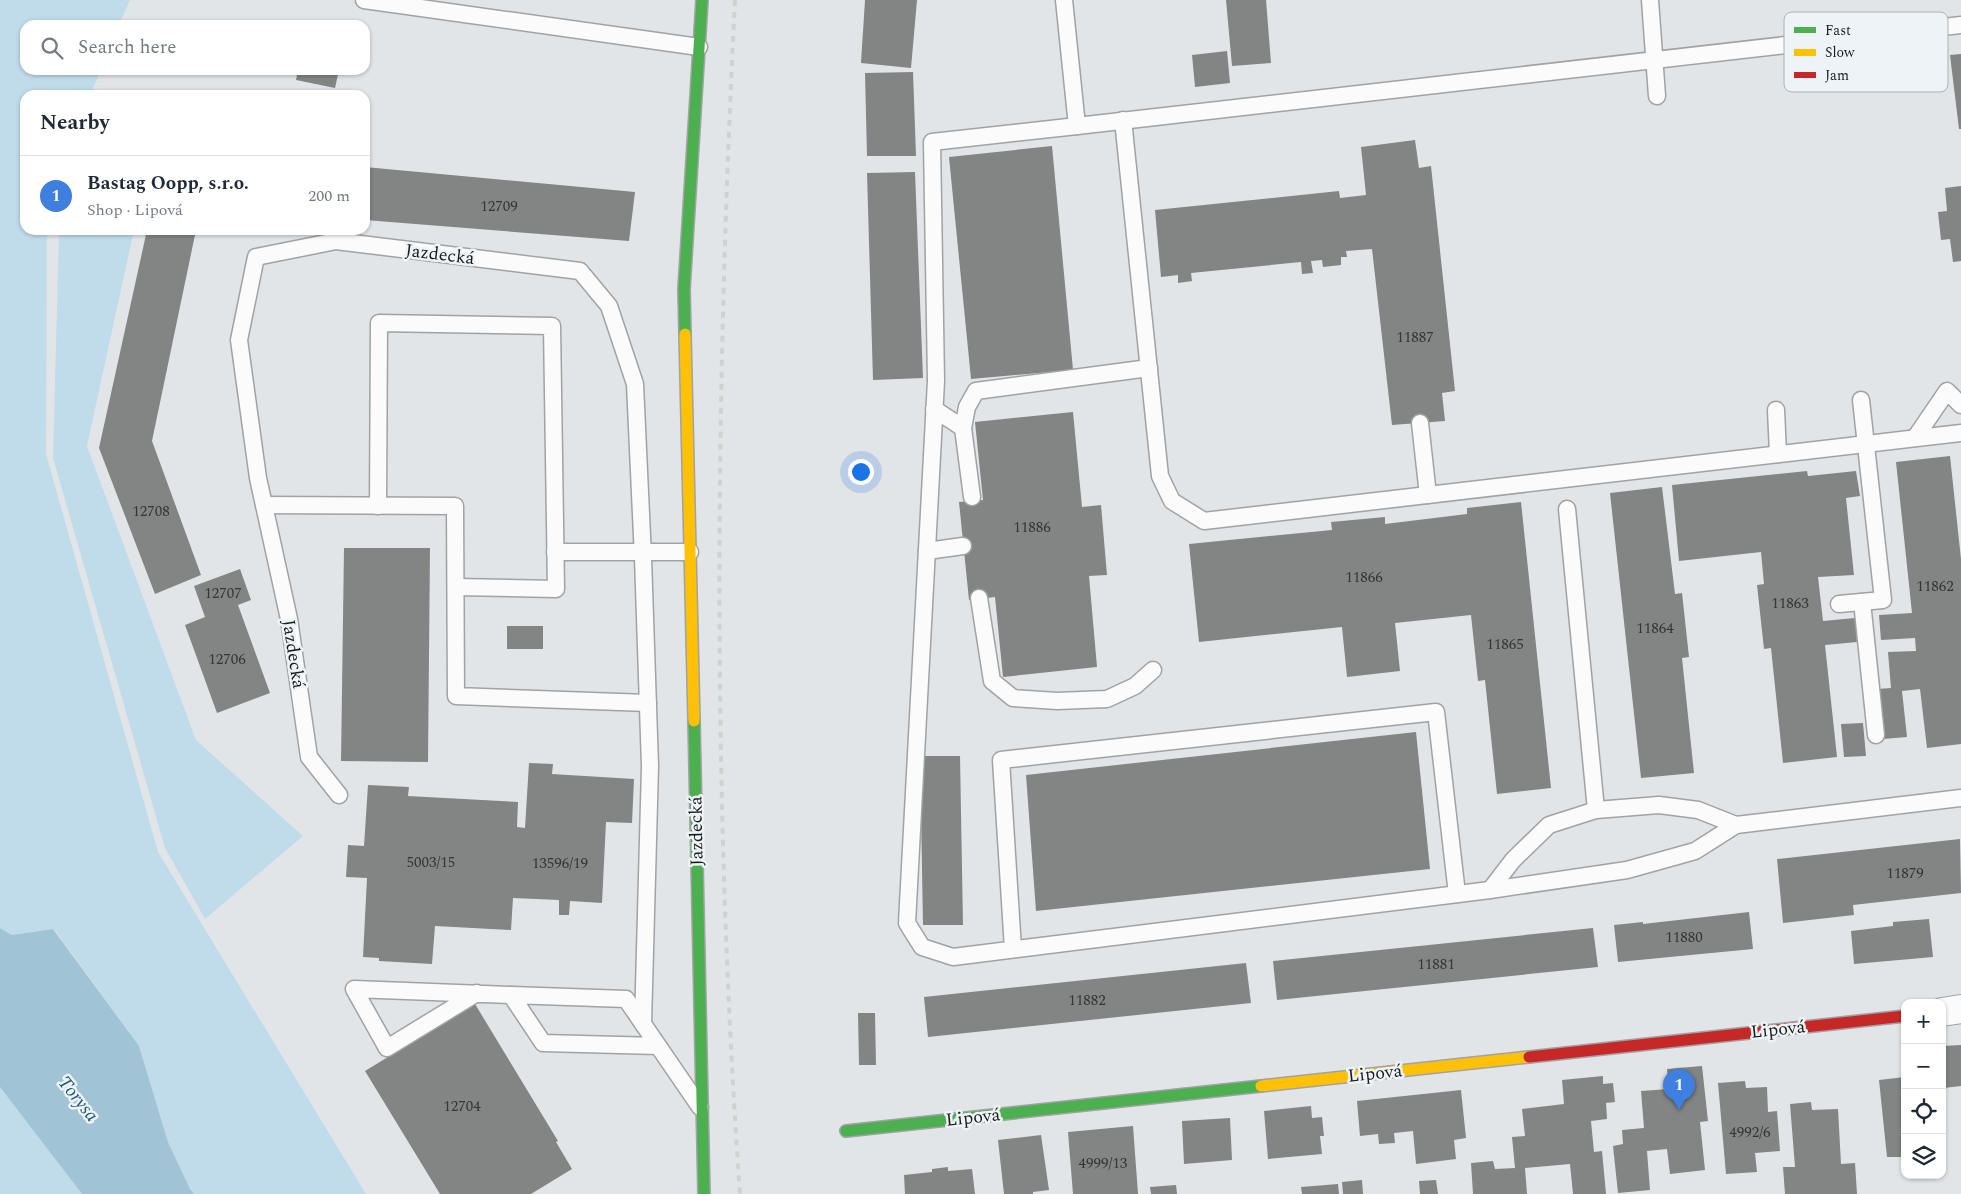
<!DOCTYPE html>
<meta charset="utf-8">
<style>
body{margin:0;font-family:Spectral,serif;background:#f2f2f3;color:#1f2937}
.controls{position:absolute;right:15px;bottom:15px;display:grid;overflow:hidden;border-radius:10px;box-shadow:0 1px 4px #0004}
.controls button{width:45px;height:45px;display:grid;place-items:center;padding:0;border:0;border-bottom:1px solid #e0e1e3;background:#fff;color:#1f2937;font:25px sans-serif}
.you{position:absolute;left:860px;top:471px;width:18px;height:18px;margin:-12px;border:4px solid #fff;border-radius:50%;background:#1a73e8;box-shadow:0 0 0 8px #1a73e833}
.badge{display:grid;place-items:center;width:32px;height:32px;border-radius:50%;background:#db2777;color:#fff;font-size:16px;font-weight:700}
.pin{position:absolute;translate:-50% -41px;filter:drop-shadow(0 1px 2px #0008)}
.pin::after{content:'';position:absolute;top:26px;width:18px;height:15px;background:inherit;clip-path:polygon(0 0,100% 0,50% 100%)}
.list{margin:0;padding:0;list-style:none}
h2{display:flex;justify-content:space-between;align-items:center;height:65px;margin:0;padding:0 20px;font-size:21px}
h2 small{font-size:16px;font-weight:400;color:#747a83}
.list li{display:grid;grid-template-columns:32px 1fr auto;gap:15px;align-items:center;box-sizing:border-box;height:80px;padding:0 20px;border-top:1px solid #e0e1e3}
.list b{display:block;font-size:19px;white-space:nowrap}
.list p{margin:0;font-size:16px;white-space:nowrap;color:#747a83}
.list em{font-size:16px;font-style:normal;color:#747a83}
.icon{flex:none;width:28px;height:28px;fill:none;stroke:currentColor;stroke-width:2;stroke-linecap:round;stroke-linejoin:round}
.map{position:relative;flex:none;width:1961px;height:1194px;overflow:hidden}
.search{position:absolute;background:#fff;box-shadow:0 1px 4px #0004;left:20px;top:20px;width:350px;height:55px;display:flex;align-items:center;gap:12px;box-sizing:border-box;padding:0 18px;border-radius:15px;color:#747a83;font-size:19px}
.panel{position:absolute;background:#fff;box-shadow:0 1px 4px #0004;left:20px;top:90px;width:350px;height:145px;border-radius:15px}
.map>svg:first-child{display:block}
.green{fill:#c0dceb}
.water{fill:#a0c3d5}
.building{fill:#838484}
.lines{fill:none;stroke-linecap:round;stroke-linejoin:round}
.lane-casing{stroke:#a0a2a4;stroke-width:19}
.street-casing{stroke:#a0a2a4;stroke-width:30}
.fast-casing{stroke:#a0a2a4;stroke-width:14}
.slow-casing{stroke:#a0a2a4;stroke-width:14}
.jam-casing{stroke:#a0a2a4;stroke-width:14}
.lane{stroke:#fbfbfb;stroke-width:16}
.street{stroke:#fbfbfb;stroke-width:28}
.fast{stroke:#4caf50;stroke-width:11}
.slow{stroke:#ffc107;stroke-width:11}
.jam{stroke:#c62828;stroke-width:11}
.rail{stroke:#d0d1d1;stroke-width:4;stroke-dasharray:6 6;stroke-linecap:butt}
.labels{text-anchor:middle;stroke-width:5;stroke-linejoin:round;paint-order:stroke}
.number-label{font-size:15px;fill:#343536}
.street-label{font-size:18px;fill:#191b1c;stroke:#edf3f6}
.water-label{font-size:19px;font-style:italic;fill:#1a5771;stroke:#edf3f6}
.key{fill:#edf3f6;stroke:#adb2b5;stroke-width:1}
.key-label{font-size:14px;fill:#191b1c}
</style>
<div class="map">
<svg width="1961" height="1194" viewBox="0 0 1961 1194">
<rect width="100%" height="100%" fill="#e2e5e7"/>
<g class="green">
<polygon points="0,0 130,0 119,25 25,25 25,70 101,70 90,95 25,95 25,230 47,230 46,454 158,852 366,1194 194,1194 190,1189 168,1142 139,1046 54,929 12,935 0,928"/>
<polygon points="59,230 134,230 87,446 196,740 303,836 205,919 165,848 53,458"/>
<polygon points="0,1087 82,1194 0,1194"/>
</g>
<polygon class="water" points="0,928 12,935 53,929 139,1046 168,1142 190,1189 194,1194 82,1194 0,1087"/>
<g class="building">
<polygon points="865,0 917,0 911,68 861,63"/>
<polygon points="1226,0 1266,0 1271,63 1232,66"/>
<polygon points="1227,51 1230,83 1195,87 1192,55"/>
<polygon points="1961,54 1961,129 1959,129 1950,55"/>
<polygon points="298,70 339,70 335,88 296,80"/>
<polygon points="913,72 916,156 867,156 865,73"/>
<polygon points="1415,140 1419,168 1431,166 1455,391 1442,393 1445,421 1392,425 1372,249 1346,251 1347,257 1341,257 1341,265 1323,267 1322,260 1311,261 1313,273 1302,274 1301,262 1191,273 1192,281 1178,283 1178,275 1161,277 1155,210 1339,191 1340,198 1366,195 1361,147"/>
<polygon points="1052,146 1073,370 971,379 949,157"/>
<polygon points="365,167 635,192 629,241 365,220"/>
<polygon points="915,172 923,378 873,380 867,173"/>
<polygon points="1961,186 1961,261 1953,262 1950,239 1941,240 1938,212 1947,211 1945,188"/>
<polygon points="147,230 196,230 152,441 201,575 155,594 99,448"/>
<polygon points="1073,412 1082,507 1101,505 1107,575 1089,576 1097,667 1003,677 995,597 969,600 959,502 983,500 975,422"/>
<polygon points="1950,456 1961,559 1961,744 1927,748 1920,689 1902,691 1907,737 1883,739 1877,689 1891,688 1888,652 1916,651 1915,638 1881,640 1879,615 1912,613 1896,462"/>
<polygon points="1807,471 1808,476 1856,471 1860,496 1846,498 1854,575 1818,577 1823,621 1855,618 1857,642 1825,645 1837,757 1783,763 1771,648 1764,649 1757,585 1764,584 1761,552 1679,561 1672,485"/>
<polygon points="1662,487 1675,594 1682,593 1689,657 1682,658 1694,773 1641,778 1610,493"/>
<polygon points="1521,502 1551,788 1497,794 1485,680 1478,681 1471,615 1395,623 1400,671 1347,677 1342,627 1199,642 1189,544 1332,530 1331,522 1385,517 1385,524 1467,514 1467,508"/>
<polygon points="344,548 430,548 428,762 341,761"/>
<polygon points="240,569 251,600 238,605 270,693 217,713 185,625 205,617 194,586"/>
<rect x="507" y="626" width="36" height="23"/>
<polygon points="1863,723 1866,756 1844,757 1841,724"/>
<polygon points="1416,732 1430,869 1036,911 1026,775"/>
<polygon points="920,756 960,756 963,925 923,925"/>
<polygon points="529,763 553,764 552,774 634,779 632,823 606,822 602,903 570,901 569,915 559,915 559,900 513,898 511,930 435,926 432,964 379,961 379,958 363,957 367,878 346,877 348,845 364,846 368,785 409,787 408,796 518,802 517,827 525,828"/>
<polygon points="1960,839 1961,893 1853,905 1854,915 1783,923 1777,859"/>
<polygon points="1749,912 1753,949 1618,962 1614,925 1643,922 1643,924"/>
<polygon points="1929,919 1933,957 1854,964 1851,931 1893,926 1893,922"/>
<polygon points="1593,928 1598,967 1277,1000 1273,961"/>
<polygon points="1246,963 1251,1003 928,1037 924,997"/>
<polygon points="475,1004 558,1141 556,1142 572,1169 531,1194 440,1194 365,1071"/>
<polygon points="858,1013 875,1013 876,1065 859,1065"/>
<polygon points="1961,1045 1961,1086 1944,1088 1942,1046"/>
<polygon points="1702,1066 1708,1121 1700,1122 1705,1170 1670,1174 1667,1149 1647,1151 1650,1190 1618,1193 1613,1146 1623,1144 1622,1130 1644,1128 1641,1091 1669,1089 1667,1069"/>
<polygon points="1603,1076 1603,1084 1613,1083 1615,1102 1606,1103 1607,1119 1591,1121 1594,1152 1602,1151 1606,1194 1573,1194 1570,1164 1525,1168 1527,1194 1473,1194 1471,1163 1493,1161 1495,1169 1515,1168 1512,1137 1525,1136 1522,1109 1564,1104 1562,1080"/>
<polygon points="1905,1077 1905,1157 1887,1157 1879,1080"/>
<polygon points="1745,1081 1746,1088 1767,1087 1768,1112 1777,1111 1780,1151 1755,1153 1757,1172 1726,1174 1718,1083"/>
<polygon points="1461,1090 1466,1138 1454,1140 1456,1159 1416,1164 1413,1131 1394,1133 1395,1143 1379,1144 1378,1134 1360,1136 1357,1101"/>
<polygon points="1811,1102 1812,1110 1838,1109 1841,1164 1855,1163 1857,1194 1785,1194 1783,1167 1795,1167 1790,1104"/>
<polygon points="1311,1106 1312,1118 1322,1117 1324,1136 1320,1136 1322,1154 1268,1159 1264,1111"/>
<polygon points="1230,1118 1232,1160 1184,1164 1182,1121"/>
<polygon points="1133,1126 1138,1194 1073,1194 1068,1132"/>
<polygon points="1041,1135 1049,1190 1033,1192 1033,1194 1004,1194 998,1140"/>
<polygon points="948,1167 948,1171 972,1169 975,1194 905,1194 904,1175 932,1172 932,1169"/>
<polygon points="1362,1180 1363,1194 1343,1194 1342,1182"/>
<polygon points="1436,1180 1438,1194 1420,1194 1419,1181"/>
<polygon points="1338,1184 1339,1194 1302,1194 1301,1187"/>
<polygon points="1176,1185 1177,1194 1151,1194 1150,1187"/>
</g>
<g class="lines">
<g class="lane-casing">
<g id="lane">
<polyline points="364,0 699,47"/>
<polyline points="1064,0 1077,126 1961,25"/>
<polyline points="1650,0 1657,96"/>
<polyline points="1123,120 1160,476 1172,501 1204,521 1961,433"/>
<polyline points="1077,126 932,142 936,381 907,923 922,947 953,957 1490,890 1627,870 1695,851 1736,825 1961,798"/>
<polyline points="934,409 963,428"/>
<polyline points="1776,410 1778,454"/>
<polyline points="1420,423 1428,495"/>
<polyline points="1915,438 1947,391 1961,405"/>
<polyline points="972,497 963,428 967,407 976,391 1149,368"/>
<polyline points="264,505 455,506 456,696 648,703"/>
<polyline points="378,506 379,323 552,326 556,589 456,587"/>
<polyline points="1567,509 1596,810"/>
<polyline points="927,551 963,546"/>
<polyline points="555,552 690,552"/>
<polyline points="979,598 992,681 1013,698 1057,701 1107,699 1135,686 1153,670"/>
<polyline points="1862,602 1876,735"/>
<polyline points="1839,604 1883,600 1861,400"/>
<polyline points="339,795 309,757 289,619 258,478 239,340 256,257 336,241 580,271 609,306 635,384 643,558 650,766 643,1024"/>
<polyline points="1490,890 1513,860 1549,825 1596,810 1659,805 1698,810 1736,825"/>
<polyline points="1013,949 1001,760 1436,712 1457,894"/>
<polyline points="477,993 387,1048 354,989 511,995"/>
<polyline points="658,1046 543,1043 511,995 626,999 700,1107"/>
</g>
</g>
<g class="street-casing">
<polyline id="street" points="1942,1012 1961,1009"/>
</g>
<g class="fast-casing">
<g id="fast">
<polyline points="685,334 684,289 702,0"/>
<polyline points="694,721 704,1194"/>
<polyline points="846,1131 1261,1086"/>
</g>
</g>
<g class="slow-casing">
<g id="slow">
<polyline points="685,334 694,721"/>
<polyline points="1261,1086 1529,1057"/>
</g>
</g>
<g class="jam-casing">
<polyline id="jam" points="1529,1057 1905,1016"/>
</g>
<use href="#lane" class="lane"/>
<use href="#street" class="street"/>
<use href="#fast" class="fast"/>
<use href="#slow" class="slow"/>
<use href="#jam" class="jam"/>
<path class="rail" d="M735,0c-20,397 -23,797 5,1194"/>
</g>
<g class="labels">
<g class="number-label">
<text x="499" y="211">12709</text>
<text x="1415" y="342">11887</text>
<text x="151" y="516">12708</text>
<text x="1032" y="532">11886</text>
<text x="1364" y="582">11866</text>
<text x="1935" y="591">11862</text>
<text x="223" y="598">12707</text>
<text x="1790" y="608">11863</text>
<text x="1655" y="633">11864</text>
<text x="1505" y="649">11865</text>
<text x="227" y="664">12706</text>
<text x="431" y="867">5003/15</text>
<text x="560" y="868">13596/19</text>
<text x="1905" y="878">11879</text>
<text x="1684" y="942">11880</text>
<text x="1436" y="969">11881</text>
<text x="1087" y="1005">11882</text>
<text x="462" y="1111">12704</text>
<text x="1750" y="1137">4992/6</text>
<text x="1103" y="1168">4999/13</text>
</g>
<g class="street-label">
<text transform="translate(440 254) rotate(7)" y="6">Jazdecká</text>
<text transform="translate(294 654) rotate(81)" y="6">Jazdecká</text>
<text transform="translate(696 831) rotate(-91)" y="6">Jazdecká</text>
<text transform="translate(1778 1029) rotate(-6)" y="6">Lipová</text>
<text transform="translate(1375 1073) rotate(-6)" y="6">Lipová</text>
<text transform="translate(973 1117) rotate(-6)" y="6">Lipová</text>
</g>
<g class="water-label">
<text transform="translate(79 1098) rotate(51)" y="7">Torysa</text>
</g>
</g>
<rect x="1784" y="12" width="164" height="80" rx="8" class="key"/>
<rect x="1794" y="27" width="22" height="6" fill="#4caf50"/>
<rect x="1794" y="49" width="22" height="7" fill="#ffc107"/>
<rect x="1794" y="72" width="22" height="6" fill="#c62828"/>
<g class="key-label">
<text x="1825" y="35">Fast</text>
<text x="1825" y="57">Slow</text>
<text x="1825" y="80">Jam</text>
</g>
</svg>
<div class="controls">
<button>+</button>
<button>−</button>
<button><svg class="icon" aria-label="locate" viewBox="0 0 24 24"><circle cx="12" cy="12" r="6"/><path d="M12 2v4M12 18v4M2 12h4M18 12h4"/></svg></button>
<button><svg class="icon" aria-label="layers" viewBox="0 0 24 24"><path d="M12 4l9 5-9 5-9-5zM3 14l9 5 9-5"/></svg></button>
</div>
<div class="you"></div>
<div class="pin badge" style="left:1679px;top:1110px;background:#3f7fe0">1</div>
<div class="search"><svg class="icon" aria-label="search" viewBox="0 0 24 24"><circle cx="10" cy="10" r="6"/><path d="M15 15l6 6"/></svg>Search here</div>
<section class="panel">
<h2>Nearby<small></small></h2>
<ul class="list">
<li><span class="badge" style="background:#3f7fe0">1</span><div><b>Bastag Oopp, s.r.o.</b><p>Shop · Lipová</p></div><em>200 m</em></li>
</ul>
</section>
</div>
